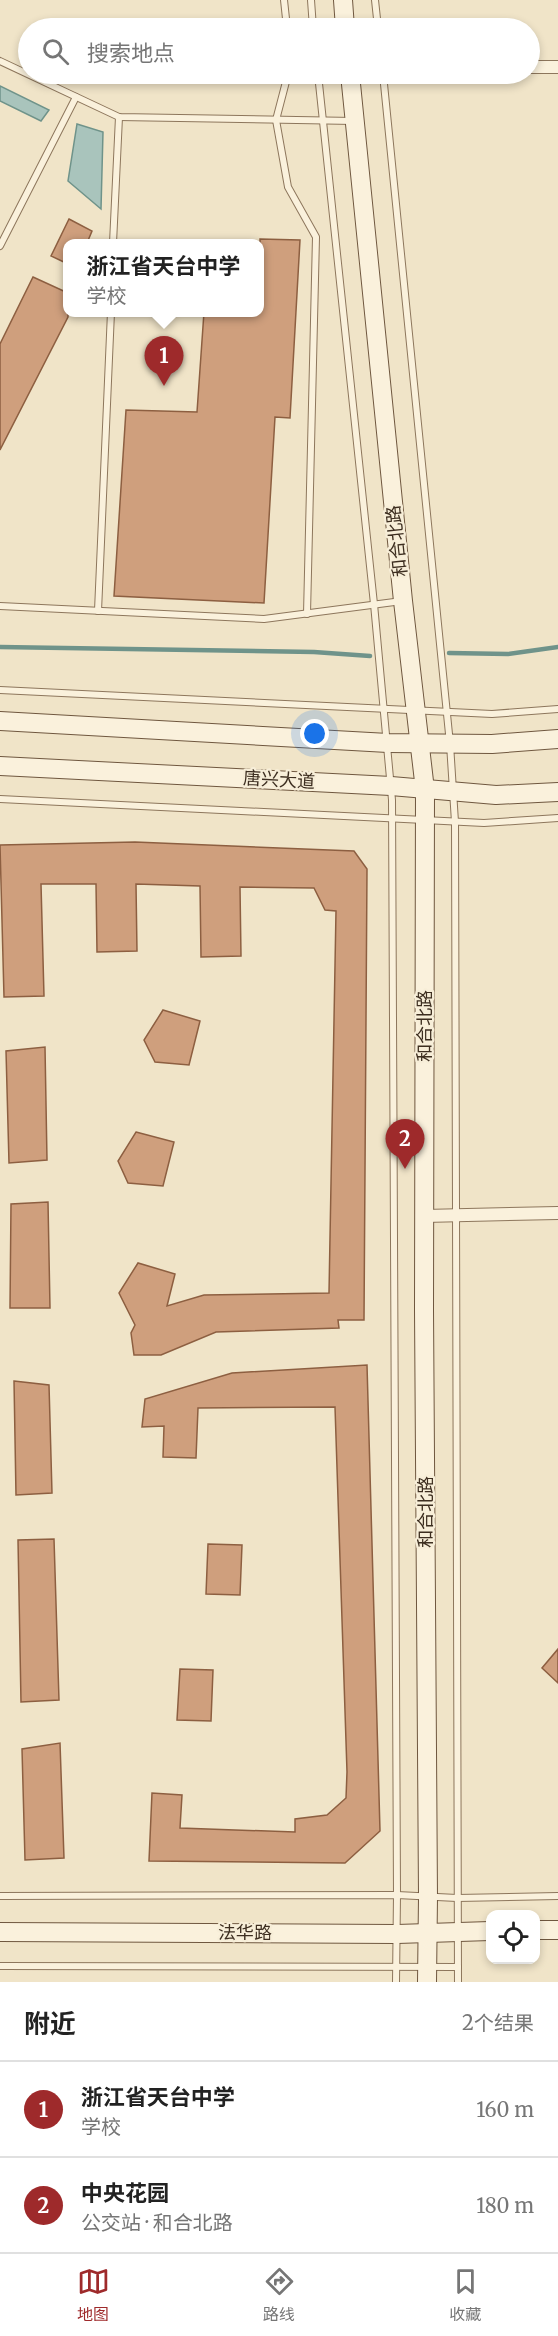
<!DOCTYPE html>
<html lang="zh">
<meta charset="utf-8">
<style>
body{margin:0;font-family:Merriweather,"Noto Sans SC",serif;background:#f2f2f2;color:#222}
.controls{position:absolute;right:18px;bottom:18px;display:grid;overflow:hidden;border-radius:12px;box-shadow:0 3px 9px #0003}
.controls button{width:54px;height:54px;display:grid;place-items:center;padding:0;border:0;border-bottom:2px solid #e0e0e0;background:#fff;color:#222;font:30px sans-serif}
.you{position:absolute;left:315px;top:734px;width:21px;height:21px;margin:-15px;border:4px solid #fff;border-radius:50%;background:#1a73e8;box-shadow:0 0 0 9px #1a73e833}
.badge{display:grid;place-items:center;width:39px;height:39px;border-radius:50%;background:#9e2a2b;color:#fff;font-size:20px;font-weight:700}
.pin{position:absolute;translate:-50% -50px;filter:drop-shadow(0 2px 3px #0008)}
.pin::after{content:'';position:absolute;top:32px;width:21px;height:18px;background:inherit;clip-path:polygon(0 0,100% 0,50% 100%)}
.popup{position:absolute;left:63px;top:239px;width:201px;height:78px;box-sizing:border-box;display:grid;place-content:center;border-radius:12px;background:#fff;filter:drop-shadow(0 2px 4px #0005);font-size:20px;white-space:nowrap;color:#767676}
.popup b{font-size:22px;color:#222}
.popup::after{content:'';position:absolute;left:50%;top:100%;margin-left:-12px;border:12px solid transparent;border-top-color:#fff}
.list{margin:0;padding:0;list-style:none}
h2{display:flex;justify-content:space-between;align-items:center;height:78px;margin:0;padding:0 24px;font-size:26px}
h2 small{font-size:20px;font-weight:400;color:#767676}
.list li{display:grid;grid-template-columns:39px 1fr auto;gap:18px;align-items:center;box-sizing:border-box;height:96px;padding:0 24px;border-top:2px solid #e0e0e0}
.list b{display:block;font-size:22px;white-space:nowrap}
.list p{margin:0;font-size:20px;white-space:nowrap;color:#767676}
.list em{font-size:20px;font-style:normal;color:#767676}
.icon{flex:none;width:33px;height:33px;fill:none;stroke:currentColor;stroke-width:2;stroke-linecap:round;stroke-linejoin:round}
.map{position:relative;flex:none;width:558px;height:1982px;overflow:hidden}
.search{position:absolute;background:#fff;box-shadow:0 3px 9px #0003;left:18px;right:18px;top:18px;height:66px;display:flex;align-items:center;gap:15px;box-sizing:border-box;padding:0 21px;border-radius:33px;color:#767676;font-size:22px}
.sheet{height:270px;background:#fff}
nav{display:flex;justify-content:space-around;align-items:center;box-sizing:border-box;height:84px;border-top:2px solid #e0e0e0;background:#fff;font-size:16px;color:#767676}
nav a{display:grid;justify-items:center;gap:3px}
nav .on{color:#9e2a2b}
.map>svg:first-child{display:block}
.water{fill:#a9c4bc;stroke:#6f938a;stroke-width:1.5}
.lines{fill:none;stroke-linecap:round;stroke-linejoin:round}
.stream{stroke:#6f938a;stroke-width:4.5}
.building{fill:#cf9f7d;stroke:#8d5f41;stroke-width:1.5}
.lane-casing{stroke:#8d765c;stroke-width:8}
.street-casing{stroke:#8d765c;stroke-width:14}
.secondary-casing{stroke:#6f573f;stroke-width:20}
.lane{stroke:#faf1dc;stroke-width:6}
.street{stroke:#faf1dc;stroke-width:12}
.secondary{stroke:#faf1dc;stroke-width:18}
.labels{text-anchor:middle;stroke-width:4.5;stroke-linejoin:round;paint-order:stroke}
.street-label{font-size:18px;fill:#3d2e20;stroke:#f7eed8}
</style>
<div class="map">
<svg width="558" height="1982" viewBox="0 0 558 1982">
<rect width="100%" height="100%" fill="#f0e4c8"/>
<g class="water">
<polygon points="0,86 49,110 41,121 0,101"/>
<polygon points="77,124 103,132 101,209 68,181"/>
</g>
<g class="lines">
<g class="stream">
<polyline points="0,647 314,652 370,656"/>
<polyline points="449,653 508,654 558,647"/>
</g>
</g>
<g class="building">
<polygon points="69,219 92,231 87,243 68,243 68,264 51,256"/>
<polygon points="260,239 300,240 290,418 275,417 264,603 114,596 126,410 197,412 204,312 260,312"/>
<polygon points="33,277 68,293 68,317 0,450 0,344"/>
<polygon points="135,842 354,851 367,869 364,1320 338,1320 339,1328 216,1332 161,1355 134,1355 131,1333 135,1325 119,1293 138,1263 175,1274 167,1306 204,1295 329,1293 336,911 325,910 314,888 240,887 241,956 201,957 200,886 136,884 137,951 97,952 96,884 41,884 44,996 4,997 0,845"/>
<polygon points="163,1010 200,1021 189,1065 155,1062 144,1040"/>
<polygon points="45,1047 47,1160 9,1163 6,1051"/>
<polygon points="136,1132 174,1142 163,1186 128,1183 118,1161"/>
<polygon points="48,1202 50,1308 10,1308 11,1204"/>
<polygon points="367,1365 380,1831 345,1863 149,1861 152,1793 182,1795 180,1828 295,1832 295,1819 327,1815 346,1798 347,1772 335,1407 198,1408 196,1458 163,1457 164,1426 142,1427 145,1399 232,1373"/>
<polygon points="14,1381 49,1385 52,1493 16,1495"/>
<polygon points="54,1539 59,1700 21,1702 18,1540"/>
<polygon points="208,1544 242,1545 240,1595 206,1594"/>
<polygon points="558,1649 558,1683 542,1668"/>
<polygon points="180,1669 213,1670 211,1721 177,1720"/>
<polygon points="60,1743 64,1858 25,1860 22,1749"/>
</g>
<g class="lines">
<g class="lane-casing">
<g id="lane">
<polyline points="284,0 287,28"/>
<polyline points="311,0 313,28"/>
<polyline points="375,0 378,28"/>
<polyline points="0,61 119,117 354,121"/>
<polyline points="288,74 276,120 288,187 316,237 307,614"/>
<polyline points="318,74 374,604 392,800 397,1895 396,1982"/>
<polyline points="383,74 450,744 455,822 458,1982"/>
<polyline points="113,243 119,117"/>
<polyline points="0,246 76,97"/>
<polyline points="0,606 264,619 402,601"/>
<polyline points="98,611 111,312"/>
<polyline points="0,690 492,714 558,709"/>
<polyline points="0,799 484,823 558,818"/>
<polyline points="0,1896 397,1895 457,1898 558,1896"/>
<polyline points="0,1966 458,1967"/>
</g>
</g>
<g class="street-casing">
<g id="street">
<polyline points="530,67 558,67"/>
<polyline points="424,1216 558,1213"/>
</g>
</g>
<g class="secondary-casing">
<g id="secondary">
<polyline points="343,0 345,28"/>
<polyline points="350,74 403,601 425,790 424,1310 428,1897 427,1982"/>
<polyline points="0,721 388,743 492,744 558,739"/>
<polyline points="0,766 391,786 496,795 558,792"/>
<polyline points="536,1930 558,1930"/>
<polyline points="0,1932 397,1934 490,1931"/>
</g>
</g>
<use href="#lane" class="lane"/>
<use href="#street" class="street"/>
<use href="#secondary" class="secondary"/>
</g>
<g class="labels">
<g class="street-label">
<text transform="translate(397 541) rotate(-96)" y="6">和合北路</text>
<text transform="translate(279 780) rotate(3)" y="6">唐兴大道</text>
<text transform="translate(425 1026) rotate(-90)" y="6">和合北路</text>
<text transform="translate(426 1512) rotate(-90)" y="6">和合北路</text>
<text x="245" y="1939">法华路</text>
</g>
</g>
</svg>
<div class="controls">
<button><svg class="icon" aria-label="locate" viewBox="0 0 24 24"><circle cx="12" cy="12" r="6"/><path d="M12 2v4M12 18v4M2 12h4M18 12h4"/></svg></button>
</div>
<div class="you"></div>
<div class="pin badge" style="left:164px;top:386px">1</div>
<div class="popup"><b>浙江省天台中学</b>学校</div>
<div class="pin badge" style="left:405px;top:1169px">2</div>
<div class="search"><svg class="icon" aria-label="search" viewBox="0 0 24 24"><circle cx="10" cy="10" r="6"/><path d="M15 15l6 6"/></svg>搜索地点</div>
</div>
<section class="sheet">
<h2>附近<small>2个结果</small></h2>
<ul class="list">
<li><span class="badge">1</span><div><b>浙江省天台中学</b><p>学校</p></div><em>160 m</em></li>
<li><span class="badge">2</span><div><b>中央花园</b><p>公交站 · 和合北路</p></div><em>180 m</em></li>
</ul>
</section>
<nav>
<a class="on"><svg class="icon" aria-label="map" viewBox="0 0 24 24"><path d="M3 6l6-2 6 2 6-2v14l-6 2-6-2-6 2zM9 4v14M15 6v14"/></svg>地图</a>
<a><svg class="icon" aria-label="directions" viewBox="0 0 24 24"><path d="M12 3l9 9-9 9-9-9zM9 14v-3h6M13 9l2 2-2 2"/></svg>路线</a>
<a><svg class="icon" aria-label="saved" viewBox="0 0 24 24"><path d="M7 4h10v16l-5-4-5 4z"/></svg>收藏</a>
</nav>
